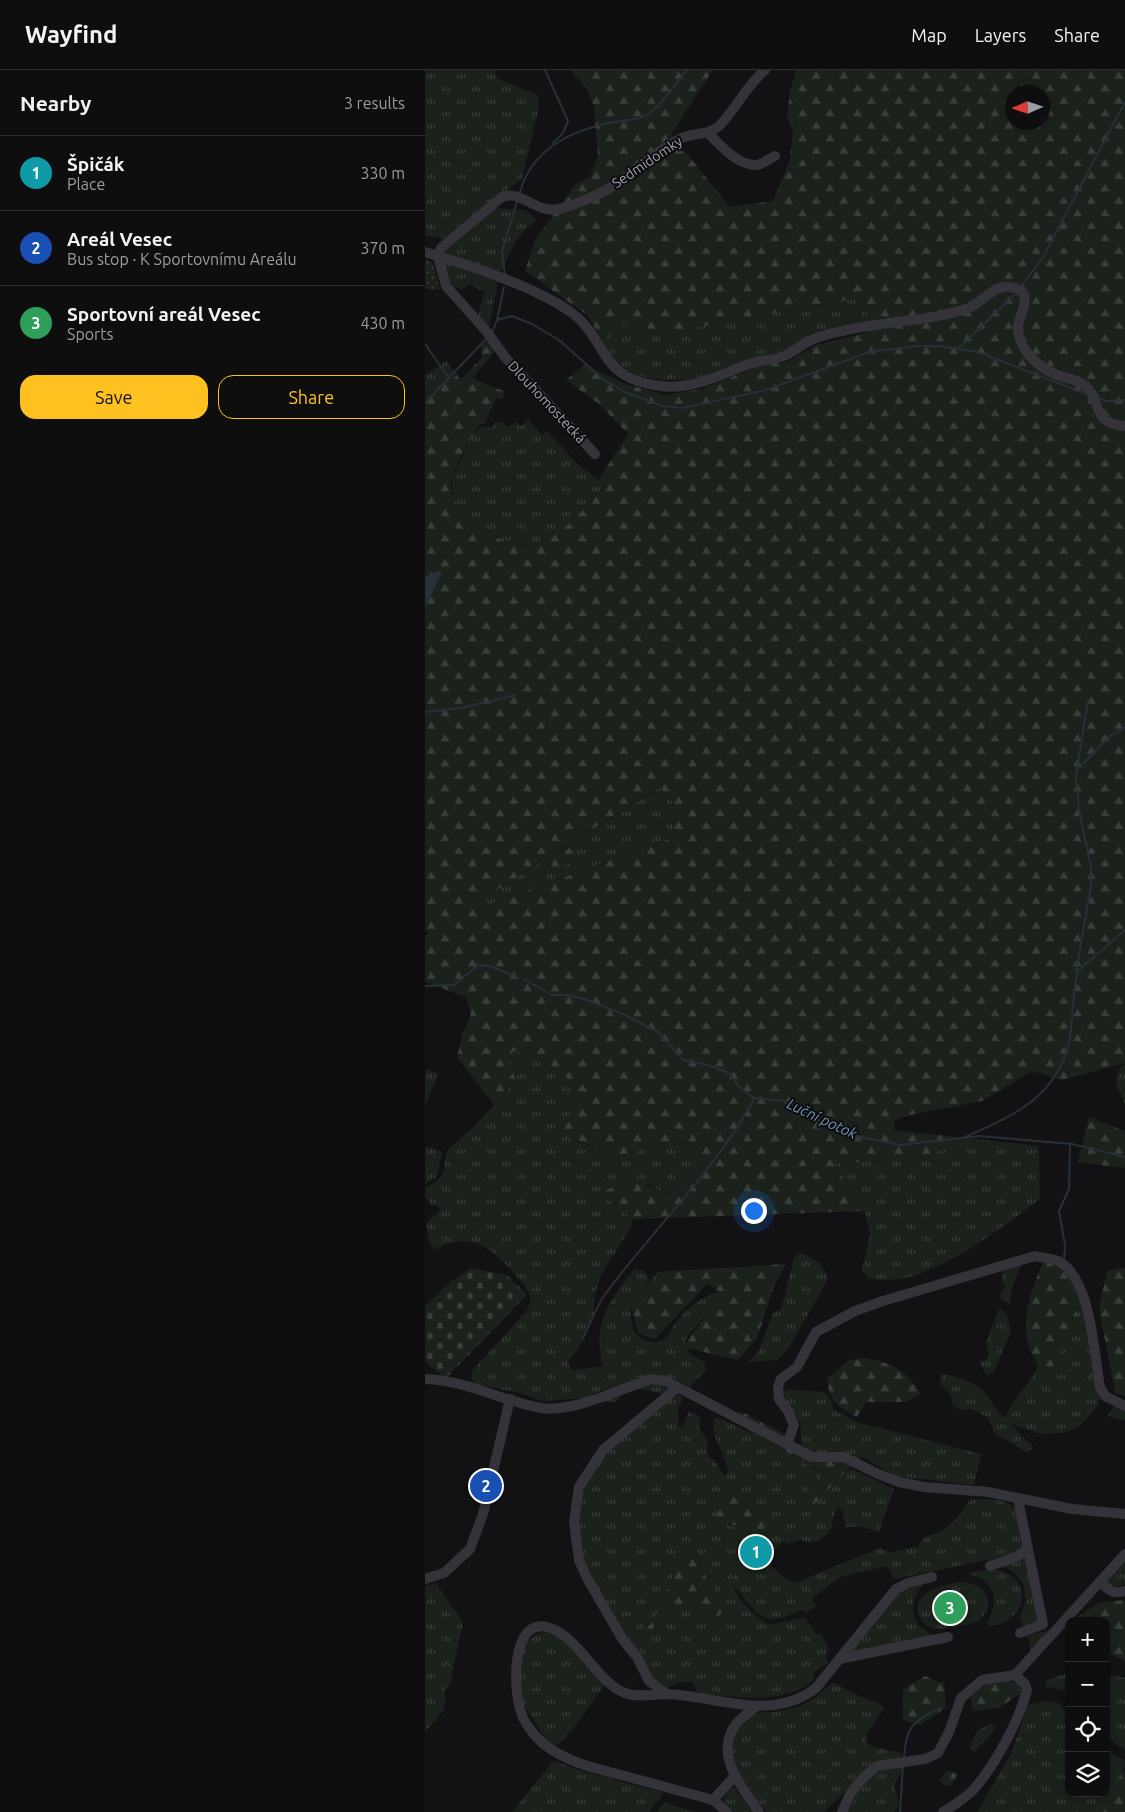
<!DOCTYPE html>
<meta charset="utf-8">
<style>
body{margin:0;font-family:Ubuntu,sans-serif;background:#1c1c1d;color:#f1f3f6}
.controls{position:absolute;right:15px;bottom:15px;display:grid;overflow:hidden;border-radius:10px;box-shadow:0 2px 8px #0003}
.controls button{width:45px;height:45px;display:grid;place-items:center;padding:0;border:0;border-bottom:1px solid #2e2e2f;background:#0e0e0f;color:#f1f3f6;font:25px sans-serif}
.compass{position:absolute;left:580px;top:15px;width:45px;height:45px;border-radius:50%;background:#0e0e0f;box-shadow:0 2px 8px #0003;rotate:267deg}
.you{position:absolute;left:328px;top:1140px;width:18px;height:18px;margin:-12px;border:4px solid #fff;border-radius:50%;background:#1a73e8;box-shadow:0 0 0 8px #1a73e833}
.badge{display:grid;place-items:center;width:32px;height:32px;border-radius:50%;background:#ffc11f;color:#fff;font-size:16px;font-weight:700}
.pin{position:absolute;translate:-50% -50%;border:2px solid #fff;box-shadow:0 1px 5px #0006}
.list{margin:0;padding:0;list-style:none}
h2{display:flex;justify-content:space-between;align-items:center;height:65px;margin:0;padding:0 20px;font-size:21px}
h2 small{font-size:16px;font-weight:400;color:#9b9c9e}
.list li{display:grid;grid-template-columns:32px 1fr auto;gap:15px;align-items:center;box-sizing:border-box;height:75px;padding:0 20px;border-top:1px solid #2e2e2f}
.list b{display:block;font-size:19px;white-space:nowrap}
.list p{margin:0;font-size:16px;white-space:nowrap;color:#9b9c9e}
.list em{font-size:16px;font-style:normal;color:#9b9c9e}
.actions{display:flex;gap:10px;padding:15px 20px}
.actions a{flex:1;padding:11px 0;border:1px solid #ffc11f;border-radius:15px;text-align:center;font-size:18px;color:#ffc11f}
.actions .main{background:#ffc11f;color:#111}
.icon{flex:none;width:28px;height:28px;fill:none;stroke:currentColor;stroke-width:2;stroke-linecap:round;stroke-linejoin:round}
.map{position:relative;flex:none;width:700px;height:1742px;overflow:hidden}
header{display:flex;align-items:center;gap:30px;box-sizing:border-box;height:70px;padding:0 25px;background:#0e0e0f;border-bottom:1px solid #2e2e2f}
header strong{font-size:24px}
nav{display:flex;gap:28px;margin-inline-start:auto;font-size:18px}
main{display:flex}
aside{flex:1;background:#0e0e0f}
.map>svg:first-child{display:block}
.grass{fill:url(#grass-tufts);fill-rule:evenodd}
.forest{fill:url(#forest-firs);fill-rule:evenodd}
.cemetery{fill:url(#cemetery-stones)}
.park{fill:url(#park-crowns)}
.garden{fill:url(#garden-dots)}
.water{fill:#273038}
.lines{fill:none;stroke-linecap:round;stroke-linejoin:round}
.stream{stroke:#273038;stroke-width:2}
.minor{stroke:#333339;stroke-width:10}
.labels{text-anchor:middle;stroke-width:4;stroke-linejoin:round;paint-order:stroke}
.street-label{font-size:14px;fill:#a2a7b6;stroke:#0d0d0f}
.water-label{font-size:15px;font-style:italic;fill:#7593b4;stroke:#0d0d0f}
</style>
<header>
<strong>Wayfind</strong>
<nav><a>Map</a><a>Layers</a><a>Share</a></nav>
</header>
<main>
<aside>
<h2>Nearby<small>3 results</small></h2>
<ul class="list">
<li><span class="badge" style="background:#0f9aa8">1</span><div><b>Špičák</b><p>Place</p></div><em>330 m</em></li>
<li><span class="badge" style="background:#1a4fb4">2</span><div><b>Areál Vesec</b><p>Bus stop · K Sportovnímu Areálu</p></div><em>370 m</em></li>
<li><span class="badge" style="background:#2e9e5b">3</span><div><b>Sportovní areál Vesec</b><p>Sports</p></div><em>430 m</em></li>
</ul>
<div class="actions"><a class="main">Save</a><a>Share</a></div>
</aside>
<div class="map">
<svg width="700" height="1742" viewBox="0 0 700 1742">
<defs>
<pattern id="grass-tufts" width="24" height="20" patternUnits="userSpaceOnUse" patternTransform="scale(1.25)"><rect width="24" height="20" fill="#1a221b"/><path d="M3 7l-1-3M5 7V3M7 7l1-3M15 17l-1-3M17 17v-4M19 17l1-3" fill="none" stroke="#383f3a"/></pattern>
<pattern id="forest-firs" width="22" height="20" patternUnits="userSpaceOnUse" patternTransform="scale(1.25)"><rect width="22" height="20" fill="#1a221b"/><path d="M5 1l3.5 6h-7zM16 11l3.5 6h-7z" fill="#383f3a"/></pattern>
<pattern id="cemetery-stones" width="16" height="16" patternUnits="userSpaceOnUse" patternTransform="scale(1.25)"><rect width="16" height="16" fill="#1a221b"/><path d="M2 7V4a2 2 0 0 1 4 0v3zM10 15v-3a2 2 0 0 1 4 0v3z" fill="#383f3a"/></pattern>
<pattern id="park-crowns" width="20" height="18" patternUnits="userSpaceOnUse" patternTransform="scale(1.25)"><rect width="20" height="18" fill="#1a221b"/><path d="M2 6a3 3 0 1 1 6 0M12 15a3 3 0 1 1 6 0" fill="none" stroke="#383f3a"/></pattern>
<pattern id="garden-dots" width="8" height="8" patternUnits="userSpaceOnUse" patternTransform="scale(1.25)"><rect width="8" height="8" fill="#1a221b"/><path d="M2 2h.1M6 6h.1" fill="none" stroke="#383f3a" stroke-width="1.8" stroke-linecap="round"/></pattern>
</defs>
<rect width="100%" height="100%" fill="#121214"/>
<g class="grass">
<polygon points="0,0 70,0 71,8 113,25 114,37 97,109 61,135 34,160 17,169 0,165"/>
<path d="M69,138l31,2 12,10c-19,12 -28,33 -37,54l-54,-20v-6z"/>
<path d="M17,191l56,21 -9,45 -11,-10 6,-25 -14,-8 -7,5c-16,-2 -17,-13 -21,-28z"/>
<path d="M439,227l4,24 -54,16 -34,16 -28,5 -46,19 -22,3h-21l-24,-4 -21,-10 -14,-23 18,-20c30,12 39,16 71,5z"/>
<polygon points="21,291 30,303 0,337 0,306"/>
<path d="M103,349l14,16 5,-4 31,33 27,21c-18,20 -41,52 -69,60 -26,7 -86,-30 -84,-59 0,-11 7,-22 12,-32 4,-9 9,-23 18,-28l9,2 4,-6h7l6,5 8,-5 5,4z"/>
<path d="M235,717l17,20 -5,31 -189,69 -1,-8zM146,777l-21,24 -4,-2 7,-5 4,-10z"/>
<path d="M89,981c17,2 48,19 59,33 5,5 4,13 5,20l-17,22 16,15 22,8 12,9 56,-16 13,-1 19,9v8l-17,34c-14,6 -22,-2 -34,-8l-42,14 27,21 -1,7 -31,49 -6,19 -2,25 -14,29 -11,13 3,9 32,-4c-11,-41 6,-66 32,-97l9,2 6,9 -19,26c0,7 0,16 2,23 6,12 23,18 33,9 5,-4 6,-11 10,-16 11,-15 30,-29 48,-31l6,9 -20,10 -23,27 -2,6 4,10 15,9 2,8 -16,17c-15,-10 -29,-12 -46,-12l23,4 3,8 -6,7 -42,-9 -8,4 6,9 -5,4 -13,-1 -2,-7 6,-5 -22,9 -42,3 -22,-8 -45,-9 -4,-6 1,-7 56,-62c2,-6 4,-10 1,-15 -5,-14 -38,-47 -53,-51 -14,-4 -29,-1 -41,7l-5,-8 -4,-19 15,-13 -4,-4 -5,-1 -7,-8v-9c26,-13 15,-19 23,-39l27,-23 41,-46 -8,-17 2,-8z"/>
<polygon points="700,994 700,1034 691,1014 695,998"/>
<polygon points="3,999 14,1004 0,1035 0,1001"/>
<path d="M542,1068l72,8 1,53c-39,29 -86,66 -134,79 -13,3 -26,2 -38,0l-6,-8 8,-35 -5,-24 -31,-47 91,-7z"/>
<polygon points="0,1076 17,1082 12,1107 0,1114"/>
<path d="M373,1183c13,0 27,14 30,25l-3,7 -36,62 -11,13 -30,2 11,-12 14,-37 8,-4 13,-50z"/>
<polygon points="596,1195 586,1221 585,1234 574,1227 580,1216 576,1211 579,1200"/>
<path d="M651,1217l14,49 2,35 7,25v8l-17,20 -18,9 -23,1 -30,-10 23,24 -8,4 -31,-18 -7,-17 -18,-8 -10,1 -8,-6 -1,-9 -11,-11 2,-10c15,2 32,7 43,19 7,9 11,18 20,25 7,-20 26,-33 33,-53l14,4 17,-31 7,-6c0,-6 0,-14 -1,-21 -3,-8 -10,-17 1,-24z"/>
<polygon points="574,1239 582,1244 586,1262 569,1301 562,1306 554,1291 561,1291 564,1284 561,1272"/>
<polygon points="364,1320 399,1322 408,1333 408,1339 431,1352 556,1384 549,1415 470,1406 436,1386 394,1384 377,1377 375,1352 359,1328 360,1321"/>
<path d="M254,1325l4,2 -5,13 1,15 3,3 7,-17 12,6 -3,9 9,14 1,16 6,4 9,14 3,1 2,-4c-2,-16 -19,-37 -14,-52l5,-1 41,19 63,36 -19,23 48,-27 42,20 -15,43 -15,-5h-18l-4,-17 -4,-2 -5,9 -1,11 -6,7 -12,8 -14,-3 -12,4 -4,-3 -19,17c9,11 16,20 30,25l85,-35 9,5 29,-7 6,-8 21,-9 14,-13 11,-16c17,-2 36,-2 48,11v13l5,22 -4,6 -32,8 -93,19 -7,-13 -44,10 -29,20 -2,3 5,7 -10,6 -5,-2c-38,16 -40,11 -64,-20l14,-21 -1,-16c-19,22 -26,29 -5,53 8,8 14,14 25,19l34,-8 11,17 5,-1 8,16 -3,8 2,7c-10,4 -14,6 -15,17 -30,24 -70,15 -105,14l-11,-3 -4,-10h-13l-13,6 -15,-8 -65,-109 -8,-29v-34l5,-20 15,-26 14,-16 58,-47zM313,1428l9,10 14,3 1,31 -20,-13 -17,-5zM272,1481l9,27 16,21 4,10 -11,9c-10,-1 -16,-17 -28,-14 -4,1 -8,4 -11,5l-7,-3 -5,3 -16,27 -4,-10 6,-1 8,-13 25,-59z"/>
<polygon points="689,1336 700,1339 700,1351 683,1346"/>
<polygon points="600,1484 615,1554 599,1559 595,1547 601,1530 598,1513 590,1503 575,1494"/>
<polygon points="700,1489 700,1514 691,1517 679,1512"/>
<path d="M567,1499c42,5 39,52 -2,57l-3,-3c9,-14 11,-33 -5,-44 -4,-3 -11,-3 -13,-6z"/>
<path d="M535,1512c24,0 40,21 19,38 -6,4 -15,5 -22,7 -12,2 -20,4 -31,-2 -25,-28 12,-40 34,-43z"/>
<polygon points="11,1513 38,1552 25,1614 19,1622 21,1629 18,1641 0,1662 0,1516"/>
<path d="M497,1513l1,2c-18,19 -11,42 12,51l-82,20 -2,-6 49,-59z"/>
<path d="M122,1562l15,7 43,46c-11,13 -39,61 -55,62l-27,-44 -5,-41 7,-19 11,-9z"/>
<polygon points="644,1602 644,1622 621,1616 621,1610"/>
<polygon points="681,1604 700,1608 700,1679 689,1673 681,1665"/>
<path d="M408,1612l21,12 24,9 6,5 -17,26 -1,7 5,5 30,7 1,7 -32,8 -46,44h-57c-24,-26 -57,-72 -14,-97 7,-4 19,-2 27,-4 22,-3 37,-13 53,-29z"/>
<path d="M623,1631l12,3 9,9v80h37v-43l19,11c0,18 -18,36 -27,51h-121l34,-58 17,-49z"/>
<polygon points="129,1690 147,1698 239,1723 224,1742 87,1742"/>
<path d="M480,1697l-11,17 5,22 -6,6h-46c4,-14 18,-33 31,-40 8,-4 19,-4 27,-5z"/>
<polygon points="309,1717 327,1742 308,1742 297,1733 302,1722"/>
<polygon points="239,1732 269,1742 232,1742"/>
</g>
<g class="forest">
<path d="M145,0h143l-42,64 59,73 43,-6 17,-41 3,-30 -6,-13 3,-25 6,-22h329v993l-63,17 -30,-9 -50,30 -72,14 -15,5 -1,10 73,8 -42,19 -91,7 31,47 -232,8 -27,-21 -1,-7c39,-24 51,11 77,1l17,-34 -3,-10 -16,-7 -13,1 -56,16 -12,-9 -36,-15 -2,-8 17,-22c-1,-7 0,-15 -5,-20 -11,-14 -42,-31 -59,-33l-4,4 -2,8 8,17 -22,25 -37,-48 6,-24 8,-19 -5,-17 -41,-15v-46l3,-3 -3,-3v-322l17,-35 -3,-2 -14,5v-169l2,-5 28,-29 6,7 21,-23 -1,-11 8,-8 7,12 -23,27 5,4 26,10 -1,8 -7,-1 -11,26 -6,1c-8,14 -29,47 -28,63 3,28 59,66 86,56 28,-10 50,-39 69,-59l-7,-6 29,-45 -29,-30 -33,-24 18,-15 42,19 39,11 37,-6 57,-23 28,-4 29,-17 50,-12 2,-12 -4,-24 -171,31c-32,11 -41,7 -71,-5l-18,20 -17,-28 -62,-44 10,-31 41,-56 14,-7 8,-21 -4,-49 -7,-18zM588,22h30v30h-30zM234,717l18,20 -5,31 -189,69 -1,-8z"/>
<polygon points="146,777 151,786 148,792 125,801 121,799 128,794 125,789"/>
<polygon points="664,1047 700,1061 700,1098 653,1092"/>
<path d="M618,1192c16,2 25,12 33,25 -15,9 -1,19 2,28 1,5 -1,12 -2,17l-7,6 -17,31 -14,-4c-23,-33 -9,-70 5,-103z"/>
<polygon points="361,1194 348,1218 332,1268 313,1290 262,1278 260,1274 285,1240 305,1230 299,1221 295,1222 282,1214 230,1269 214,1264 206,1236 233,1202"/>
<polygon points="700,1197 700,1326 690,1323 674,1238 682,1201"/>
<path d="M440,1288c27,5 42,12 56,36l-15,8h-40l-9,15c-18,-9 -28,-15 -30,-38l22,-19z"/>
<polygon points="317,1342 362,1365 360,1375 394,1384 436,1386 389,1434 382,1435 379,1431 379,1426 398,1402 324,1361 330,1353 312,1344"/>
<polygon points="305,1425 310,1425 322,1438 336,1441 343,1447 337,1457 340,1461 337,1465 337,1473 309,1455 300,1454 286,1458 285,1453"/>
<path d="M269,1476l12,32 16,21 4,10 -11,9c-10,-1 -16,-17 -28,-14 -4,1 -8,4 -11,5l-7,-3c-12,8 -14,27 -26,32l-3,-8 10,-5 8,-13 25,-59z"/>
<polygon points="327,1483 329,1485 327,1499 313,1520 307,1515 312,1499"/>
<polygon points="700,1530 700,1591 681,1582 681,1551 650,1551 650,1549 675,1532"/>
<polygon points="500,1606 513,1612 519,1612 521,1638 495,1655 478,1650 478,1619"/>
<polygon points="571,1609 594,1613 596,1623 574,1638 548,1641 545,1623"/>
<polygon points="566,1653 571,1658 550,1682 544,1679 552,1661"/>
<polygon points="522,1700 533,1704 526,1716 519,1715 515,1710"/>
<polygon points="700,1700 700,1742 673,1742"/>
</g>
<polygon class="cemetery" points="46,1198 82,1205 102,1225 20,1309 0,1291 0,1236 24,1213"/>
<polygon class="park" points="624,1560 606,1582 603,1566"/>
<polygon class="garden" points="0,189 8,193 15,220 0,219"/>
<polygon class="water" points="14,501 17,503 0,538 0,506"/>
<g class="lines">
<g class="stream">
<polyline points="120,0 143,51 138,63 128,73"/>
<path d="M95,122c11,-40 47,-60 85,-68 14,-4 32,-2 45,-11 12,-8 26,-31 37,-43"/>
<polyline points="80,205 77,181 92,132"/>
<polyline points="597,215 617,189 700,32"/>
<polyline points="72,250 87,246 107,254 134,270 179,310 202,323 238,336 257,338 341,320 444,282 494,276 513,276 553,282 659,323"/>
<polyline points="67,263 72,250 79,217"/>
<polyline points="0,274 24,308"/>
<polyline points="534,278 589,225"/>
<polyline points="674,328 681,331 700,330"/>
<polyline points="0,333 60,270"/>
<polyline points="0,642 36,638 91,625"/>
<polyline points="652,700 685,666 700,657"/>
<polyline points="651,902 666,816 666,797 654,741 651,706 663,630"/>
<polyline points="99,909 127,925 143,925 162,930 198,944 233,962 258,990 283,995 304,1003 315,1018 329,1028 361,1031 399,1053 430,1066 476,1075 554,1066 647,1074 700,1087"/>
<polyline points="0,916 29,915 53,895 65,896 92,907"/>
<path d="M540,1067c47,-21 90,-38 104,-94 5,-23 2,-49 9,-72l47,-41"/>
<polyline points="639,1192 640,1175 634,1141 644,1119 645,1073"/>
<path d="M157,1270c8,-15 14,-34 24,-47 49,-66 109,-122 148,-194"/>
<path d="M479,1688c2,-33 9,-36 38,-51"/>
<polyline points="475,1742 478,1695"/>
</g>
<g class="minor">
<path d="M283,63c12,12 30,33 49,32 5,-1 12,-6 18,-9"/>
<path d="M0,182c44,13 105,33 143,58 43,30 27,68 92,76 31,4 58,-10 86,-21 12,-5 26,-4 38,-9 10,-4 19,-13 30,-17 11,-5 25,-7 37,-10 38,-8 78,-8 115,-20 17,-5 28,-28 49,-21 19,7 5,25 3,37 0,5 1,13 3,17 7,17 25,30 42,35 7,2 13,3 20,7 21,15 6,40 42,42"/>
<path d="M13,186l3,-8 61,-51c21,-8 36,20 61,11 17,-5 40,-15 55,-25 21,-14 39,-33 62,-44 13,-7 28,-3 39,-13 17,-17 27,-40 46,-56"/>
<polyline points="13,186 21,216 62,262 80,287 170,384"/>
<path d="M0,1309c40,1 77,22 116,29 31,5 80,-19 110,-29l15,2 146,76h32l34,17 21,8 25,5 64,5 84,17 53,5"/>
<path d="M362,1374l7,-19 -6,-14 -9,-12 -1,-12 3,-8 16,-12 19,-35 39,-21 28,-10 152,-45c6,2 16,2 23,5 33,16 36,93 42,126l5,9 20,10"/>
<polyline points="593,1429 618,1554 595,1563"/>
<polyline points="565,1496 591,1487 603,1479"/>
<polyline points="0,1509 19,1503 45,1479 58,1444 85,1329"/>
<path d="M675,1512c9,8 13,13 25,9"/>
<polyline points="414,1589 523,1567"/>
<polyline points="242,1624 224,1611 212,1587 198,1570 162,1508 154,1490 149,1452 154,1417 178,1380 253,1317"/>
<path d="M332,1636c-7,6 -18,12 -23,21 -19,30 9,62 25,85"/>
<polyline points="288,1730 309,1707"/>
<path d="M302,1742l-14,-12c-29,-8 -59,-16 -88,-24 -27,-7 -57,-13 -80,-31 -8,-6 -20,-21 -23,-30 -11,-28 -11,-115 40,-81 22,15 39,50 63,59 13,5 29,1 42,1 51,2 103,29 149,-6l80,-99 12,-6 24,-6"/>
<polyline points="417,1742 425,1724 438,1708 452,1696 500,1689 513,1683 524,1662 536,1628 557,1610 590,1605 700,1484"/>
<path d="M518,1742c11,-7 22,-13 31,-23 21,-24 45,-68 53,-99l-2,-6 -10,-9"/>
</g>
</g>
<g class="labels">
<g class="street-label">
<text transform="translate(222 92) rotate(-34)" y="5">Sedmidomky</text>
<text transform="translate(122 332) rotate(47)" y="5">Dlouhomostecká</text>
</g>
<g class="water-label">
<text transform="translate(397 1049) rotate(25)" y="5">Luční potok</text>
</g>
</g>
</svg>
<div class="controls">
<button>+</button>
<button>−</button>
<button><svg class="icon" aria-label="locate" viewBox="0 0 24 24"><circle cx="12" cy="12" r="6"/><path d="M12 2v4M12 18v4M2 12h4M18 12h4"/></svg></button>
<button><svg class="icon" aria-label="layers" viewBox="0 0 24 24"><path d="M12 4l9 5-9 5-9-5zM3 14l9 5 9-5"/></svg></button>
</div>
<svg class="compass" viewBox="-18 -18 36 36"><path d="M0-13l5 13h-10z" fill="#e53935"/><path d="M0 13l5-13h-10z" fill="#9b9c9e"/></svg>
<div class="you"></div>
<div class="pin badge" style="left:331px;top:1482px;background:#0f9aa8">1</div>
<div class="pin badge" style="left:61px;top:1416px;background:#1a4fb4">2</div>
<div class="pin badge" style="left:525px;top:1538px;background:#2e9e5b">3</div>
</div>
</main>
